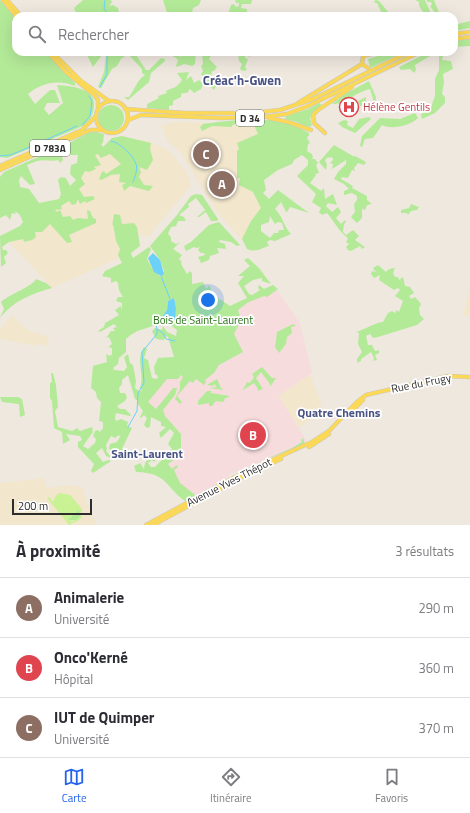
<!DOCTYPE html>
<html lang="fr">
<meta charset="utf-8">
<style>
body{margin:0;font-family:"Titillium Web",sans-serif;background:#f2f2f3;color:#2b2b33}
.scale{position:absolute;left:12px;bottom:10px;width:80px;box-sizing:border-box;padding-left:4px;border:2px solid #2d2d2d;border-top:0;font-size:11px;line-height:14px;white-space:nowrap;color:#2d2d2d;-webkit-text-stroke:3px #fff;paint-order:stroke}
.you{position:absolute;left:208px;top:300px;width:14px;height:14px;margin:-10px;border:3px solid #fff;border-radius:50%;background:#1a73e8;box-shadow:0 0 0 6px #1a73e833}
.badge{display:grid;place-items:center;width:26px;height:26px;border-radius:50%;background:#2563eb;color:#fff;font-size:13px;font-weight:700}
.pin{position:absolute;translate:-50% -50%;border:2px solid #fff;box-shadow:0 1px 4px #0006}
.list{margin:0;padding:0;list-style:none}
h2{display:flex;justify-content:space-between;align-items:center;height:52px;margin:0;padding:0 16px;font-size:17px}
h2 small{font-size:13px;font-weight:400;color:#7c7c81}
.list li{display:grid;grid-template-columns:26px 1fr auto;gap:12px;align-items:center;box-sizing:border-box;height:60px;padding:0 16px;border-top:1px solid #e1e1e2}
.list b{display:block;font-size:15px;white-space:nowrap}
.list p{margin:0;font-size:13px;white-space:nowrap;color:#7c7c81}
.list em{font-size:13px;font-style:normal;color:#7c7c81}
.icon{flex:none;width:22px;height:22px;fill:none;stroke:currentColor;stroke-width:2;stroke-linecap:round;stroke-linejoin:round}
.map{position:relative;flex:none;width:470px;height:525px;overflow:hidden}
.search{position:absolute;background:#fff;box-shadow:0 4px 16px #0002;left:12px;right:12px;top:12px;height:44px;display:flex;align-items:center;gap:10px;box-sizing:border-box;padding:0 14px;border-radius:12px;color:#7c7c81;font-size:15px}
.sheet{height:232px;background:#fff}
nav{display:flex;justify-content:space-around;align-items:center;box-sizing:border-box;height:56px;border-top:1px solid #e1e1e2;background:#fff;font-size:11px;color:#7c7c81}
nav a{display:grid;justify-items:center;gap:2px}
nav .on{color:#2563eb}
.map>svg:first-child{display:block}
.education{fill:#f2e6cd}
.medical{fill:#f6dcdd}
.green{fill:#b3ea98;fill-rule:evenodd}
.pitch{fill:#c8f293;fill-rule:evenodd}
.water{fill:#6bd1f9}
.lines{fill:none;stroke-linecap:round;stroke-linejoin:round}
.stream{stroke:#6bd1f9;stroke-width:1}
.major-casing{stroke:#c8c8c8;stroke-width:4.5}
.major{stroke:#fcd857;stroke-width:3.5}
.labels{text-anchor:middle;stroke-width:3.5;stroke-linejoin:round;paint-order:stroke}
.shield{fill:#fff;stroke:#6c6c6c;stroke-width:1}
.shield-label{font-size:10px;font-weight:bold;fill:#2d2d2d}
.health-label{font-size:11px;fill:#be3a42;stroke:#fff;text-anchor:start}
.park-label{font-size:11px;fill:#277215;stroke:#fff}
.street-label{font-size:11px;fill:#2d2d2d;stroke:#fff}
.neighbourhood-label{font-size:12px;font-weight:bold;fill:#495283;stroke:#fff}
.quarter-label{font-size:13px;font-weight:bold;fill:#495283;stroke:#fff}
</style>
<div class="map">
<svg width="470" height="525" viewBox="0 0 470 525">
<rect width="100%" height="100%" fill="#efe8df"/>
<g class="education">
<polygon points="176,122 269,125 244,145 264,203 244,242 219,215 180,152 167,141 161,125"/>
<polygon points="125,138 149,141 168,150 187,173 191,185 148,237 139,234 139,245 128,254 52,288 6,239 79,190 79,170 101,148"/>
<polygon points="470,285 470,317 463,315"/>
<polygon points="12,315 17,321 28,330 49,337 47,346 36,344 35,346 0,339 0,329"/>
<polygon points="309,375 312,376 314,383 312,385 315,386 323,410 299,428 278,396"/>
<polygon points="43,478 47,488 67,485 82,487 89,509 97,525 0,525 0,483"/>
</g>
<polygon class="medical" points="275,287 300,323 312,373 278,396 307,441 305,444 294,449 230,474 227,478 190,499 161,462 164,459 163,457 174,447 180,432 143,403 139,390 146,395 232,311"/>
<g class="green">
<path d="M0,0l16,19v33h29l30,31v3c-17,-7 -34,-3 -47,8l7,10 15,-14h5l5,13h-13l-3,6 5,6 14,-12 -6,-18c17,1 43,4 36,27 -2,6 -4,9 -8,13l-78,33 -7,-1z"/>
<polygon points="83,0 111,0 112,2 109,6 113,5 118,8 120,15 77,16 74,8"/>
<polygon points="163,0 201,0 199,5 193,8 192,13 187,13 186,16 173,16 167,13"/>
<polygon points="235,0 252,0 251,4 242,4 241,8 247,9 247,12 235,16 228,14 231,5 234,4 236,7 239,6 239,3 236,3"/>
<polygon points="376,0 379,1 389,13 387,16 383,16 377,3 375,3 374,1 370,3"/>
<path d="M415,0h10l7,16c-7,0 -14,-8 -13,-14z"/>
<polygon points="427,0 434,0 440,15 435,13 430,6 432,5 431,2 427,2"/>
<polygon points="470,21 470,28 454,31 454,25"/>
<polygon points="470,38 470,46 454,47 454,42"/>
<path d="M90,52h6l-2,5 2,-1 2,-4h36l12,18h3l12,-12 4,1v2l-14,12 -2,9 -21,18 -4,-3h5c6,-8 8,-17 16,-22l-3,-2v-4l-14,-15 -7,5 -4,7 -5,3 -11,19 -3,-1 6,-15 2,-16 -4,-1 -9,12 -6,-12z"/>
<polygon points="173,52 176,52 181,57 182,52 196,52 195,64 192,66 184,64 177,67 176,66 178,60 176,58 171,55"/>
<polygon points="238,52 271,52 272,54 264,56 255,54 249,57 247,53 245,54 245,58 248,59 245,67 247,70 243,71 240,69 242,64 239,61"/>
<polygon points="391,52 404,52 370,68 368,59"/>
<polygon points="429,52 446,52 441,55 443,56 442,60 451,61 453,69 443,74 444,82 442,94 445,97 445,103 435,113 422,119 421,114 430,110 435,96 435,79 439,70 439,54 430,56 415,65 416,70 414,73 410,69 401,70 399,67"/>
<path d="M202,54h10l-3,5 8,8 -3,4h-2l-2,10 6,5 -2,4 -6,-6 -5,1 -2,4 -7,4 -4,-4 -3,4h-4l-2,1v3l-8,4v4l-4,1v4l-22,-2v-4l12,-6 -1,-2 9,-3 -1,-2c7,-4 10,-2 16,-11l-5,-7 12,-1 -3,8 5,-4 3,7 5,-3 2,2 3,-4 -3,-4 2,-3 -2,-5 2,-2z"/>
<path d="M369,81l7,16 -1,11h-4l2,-2v-7l-3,-10c-13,2 -25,16 -38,15l13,-10z"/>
<polygon points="366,97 366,106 360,106 358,101"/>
<path d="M319,103l3,2 -12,13 2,8 -4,1 -14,-6 -5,-1v3l20,10v3h-1l-1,2 3,5 -2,1 -1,7 5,3 1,4 -2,1h4l3,4 -2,2 3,8 -4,1 1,1 -6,8 11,8 3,-3 1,11 8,-5 4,11 -9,-2 -2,3 6,6 6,-5 3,5 -5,6 5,6 4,-4 1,2 -2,2 -1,8 3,3 7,-5 6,6 -4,4 10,7 -3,2 -2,-3 -9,5 -3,-1 -2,-3 3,-3 -3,-2 2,-4c-9,-6 -14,-17 -21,-25l-5,2 -3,-3 2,-4 -9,-6 4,-8 -19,-18 11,-11v-5l-6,-5 -8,5 -2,4 -14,6 -14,10 2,10 -3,3 6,6 9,-9 31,23 -19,-6 -3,5h-1l-5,-10 -6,7c8,8 9,18 16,25l-16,7 -5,-1 -3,2 2,4c-8,2 -12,7 -22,3l-5,-10 9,-18 10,-13 -8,-16 -14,-7 1,-7h-3v-27l2,-2 -2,-6 21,-9 -4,-9 -16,2v-3l-6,1v2l-20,-1 -10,5 -2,-4 3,-3c28,-4 57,-7 84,-2l1,-2 -3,-1 1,-3 22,-7zM270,216l5,8 3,-2 4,1 2,7h-5l-1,3h-4l-4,5 -9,-7v-6l8,-3z"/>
<circle cx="111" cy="118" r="13"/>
<path d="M415,113l3,5c-8,8 -27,12 -36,7l-9,13 -8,1 -3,8 -2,-1 2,-10 18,-18 20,1z"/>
<polygon points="369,117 371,119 355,133 342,127 338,123 344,120 348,121 347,125 353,128 359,119"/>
<path d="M92,131l12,3 -1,9 -2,1 2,3 9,-9 10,-2 29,7 -1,6 3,11 -6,10 -8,-3 2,5 -2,5 5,8 9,1 -4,5 -19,-5 -6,5 -2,-6 4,-2 -7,-1 1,-8 -9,1 -10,5 -2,-1 3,-7 2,-1 2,3 15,-10 -11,-10 -9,4 -3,-4 -3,1 6,10 -7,2 2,2 -7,3 -4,-1 -4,7 4,6 -6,5 5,8 9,-1 2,3 -9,4 -1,-2 -5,3 -2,-5 -2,5 -4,1 -3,-4 -8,5 1,3 -7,1 2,2 3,-2 3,7 7,-1 3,4 5,-2 10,1 -1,-9 3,1 3,7 3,1v4l-27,12 3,7 -5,1 -17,-19 -8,8h-7l1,5 -4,3 -8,2 -1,-3 -14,3 -7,5 1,3h3l2,3 -4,4 2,6 -5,4 -1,-31 20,-10 3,-4 -3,-7 -5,-4 1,3 -4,-1 -2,7 -4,-5 -6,3v-41l4,-5 59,-26zM64,155h14l-1,8 -6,2 -1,9 6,6 -6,6 -4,-8 -5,-1 -3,3 3,14 -2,5 -20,4 -10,-14 -9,-2 -1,-7 2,-4 9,9 5,-1 -8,-19c3,-1 7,-3 10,-4 7,-2 14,1 21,-1l2,3 3,-3 -1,-3z"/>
<polygon points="334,145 353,156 353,157 355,156 366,162 364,165 358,163 354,168 355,171 352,170 348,178 342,177 341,179 353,186 352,188 367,196 367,200 372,204 367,205 365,210 362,209 362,218 357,223 351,217 355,212 354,204 357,200 357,196 352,193 344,195 344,191 349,189 344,184 334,179 338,172 346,164 346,160 332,169 333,164 330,163 333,160 332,157 327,158 325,160 327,165 326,170 319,162"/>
<path d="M196,194l6,1 16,24 -1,2h-6l-5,-9 -7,5h-2l8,-7 1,1 -10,-13 -8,6 1,3 -10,8 5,2 2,4h-8l-2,5 -5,1 -3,7 3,3v4l5,3 4,-2 -7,7 9,6 -3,4 3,3 -1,2 6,10 3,-3 2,2v11l11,-2 3,6h2l-1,-2h3c1,10 13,15 20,20l17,-8 -9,-15 6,-7h-6l12,-10 -6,-6 4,-2 11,10 12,16 -9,-3v-3l-9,2 -9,6 5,8 3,1 8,-5 -2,-2 1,-3 5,4 9,-4 5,4 -11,8 -3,-1 -17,7 -9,7 3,10 -7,14 9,18 -24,13 -5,8 -9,7 1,2 -2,3 -8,-6 -3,4 -3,-2 -13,15 5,6 -2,2 -5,-5 5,-10v-7l3,-5 -2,-2 -3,4h-11l-19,23 8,7 17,-21h4l-2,7 -12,15 2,6 16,18v16l3,3 -16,11 4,5 5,-4 1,2 -4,3 6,13 14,11 1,2 -10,5c-21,-15 -17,-28 -49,-29l-2,-6 6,-3 4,6 1,-6 7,-8 4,5 -2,2 -2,-2 -4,3 3,4h4l17,-18 -4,-5 6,-11 -4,-4 -9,9 -2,-5 7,-6 -5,-1v-4l-10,-5 -1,10 -3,1 -3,-3 3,-7 -3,-3 -3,3 -1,-1 3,-6 -5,-7 -1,-4 -2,-1 -7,-24 -6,5v4l-3,4 1,5h5l2,4 -2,4 -8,5 3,3h5l6,6 -1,1 -14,-3 -1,5 1,3 5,-2 7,3 -1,4 5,2 -10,21 9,2 6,-2 2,8h-18v3l-8,-4 -4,-8 1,-4 7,-2 3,-5 -1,-2 -4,3 -4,-2 -5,9 1,4 -1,2 7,8 -7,-3 -4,-8 -6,5 7,9 5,-2 3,1 -18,12 -2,-2 3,-7 -16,-17v-5l4,-2 -2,-4 -14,-2 4,6 -7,4 -1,-12 -8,-4 -2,-27 -2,-3v-15l2,-1 -1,-9h2l3,12 2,22 -3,4 3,16 14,4 5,-3 3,3 12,-4 1,5 -10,14 5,3 7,-6 1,-4 -3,-3 2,-5 3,-1 2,2 3,-4v-6l-4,-1 2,-19 -4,-4 -1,-6 -5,-4 2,-22 14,-4 -1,-8 4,2 2,-2v-6l-4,-1 4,-3 -3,-7 -3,1 5,-7h4l-2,-3 4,-1 -3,-3 -14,8 -2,-1 6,-4 1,-4 14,-8 -4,-5 6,-4 1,5v-8l-6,-2 2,-4h5l-4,-7 -1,-7 -2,-2 -5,2v-5l-9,-2 3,-5 17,-8 -4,-8 2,-6 -4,-8 -3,-17 -1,2 2,-12 6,1 2,9 12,-1 3,4 3,19 -9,7 2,5 16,-11 2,2 -4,10 7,12 7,6 3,-6 -4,-11 -10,-14 27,-31 14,-19zM174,298l2,10 -2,13 -3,1 -1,3 7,5 -1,6 -9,-4 -4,-6 -1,4 -7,-2 -3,3 4,8 8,1 2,-4 2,1 6,20 -16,1 -4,9 1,7 3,2 -1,3 -5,-1 -4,-18 -4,-2 3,-9 -3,-2c-9,14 1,26 -4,41l2,3h-3l-4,-3 1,-7 -3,-16 -3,-2 -2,-9 -4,3 3,10 -3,4 -10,-1 -1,-2 5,-4 1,-6 7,-6v-13c10,-11 25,-10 37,-18l-1,-4 5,-7 1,-9z"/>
<polygon points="411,204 419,207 417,210 411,211 408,215 407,213 401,213 401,210 409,208"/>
<polygon points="219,222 240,245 237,246 231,242 220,240 219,242 225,244 226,249 217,248 219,253 210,256 209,260 201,263 198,257 205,255 204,253 201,253 198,250 200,247 197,248 194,247 186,251 184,246 191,242 209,225"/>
<path d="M378,265l8,7 3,-3 6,-1 -2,5 2,4h3l1,3 4,-3 2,9 5,1 4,6 -5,3 2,3 4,-2 6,7 -2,4 1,7 4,4 -7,6 -39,12 -5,1 -3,-4 -4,2 2,9h4l3,6 4,-1v3l-4,2 2,5 -4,1 1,-3 -3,-6 -10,7v2l-4,2v-4l5,-7 -4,-8 1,-11 -3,-1c8,-2 20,-10 27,-10l5,-9 4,-2 3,2 2,-3 2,2 4,-11 -8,-5 5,-6 -2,-2 -4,2 -15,-10 1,-5 -6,3 -3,-4 1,-3 4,1 -3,-4z"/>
<path d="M36,279l10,4 6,5c-21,6 -39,13 -52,30l4,-9 -3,-7c9,-8 32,-16 35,-23z"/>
<polygon points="293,324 296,326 291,327 292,333 287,337 286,344 279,353 275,347 277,332"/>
<polygon points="262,367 272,378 276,378 270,387 270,384 261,372 256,378 263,389 257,391 258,389 254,383 243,390 247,382 250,383 254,377 252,374"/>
<polygon points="217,379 221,388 224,390 209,388 217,387 214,384 213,386 207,385"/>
<polygon points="207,391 211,391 211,393 230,396 224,399 225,400 223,402 216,401 212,406 209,406 209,403 198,405 198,401"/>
<polygon points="0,397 18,397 22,399 25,415 20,417 19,404 2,402"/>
<polygon points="303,438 305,444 254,464 292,448 302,442 301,440"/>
<path d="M62,494c8,1 20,14 18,23l-3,3h-9l-12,-14v-7z"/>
</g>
<path class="pitch" d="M59,493l11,2 12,14 -1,9 -5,4 -6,1 2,2h-3l-22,-27 2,-1 4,5 2,-5zM79,510l2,3 -2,5 -6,3 -5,-1z"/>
<g class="water">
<polygon points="153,253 160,260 164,274 161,276 154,272 148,258"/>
<polygon points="174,298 176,308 175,320 163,321 162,317 167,310 168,301"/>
</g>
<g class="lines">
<g class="stream">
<polyline points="105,0 104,9 106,11 106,16"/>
<polyline points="100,87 107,74 107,52"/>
<polyline points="82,125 90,116 92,101 89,96"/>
<path d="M111,141c7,0 23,15 25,23 2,5 -1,13 -3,18"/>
<polyline points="0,156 10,155 23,150 77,126"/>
<polyline points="161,276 170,299"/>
<polyline points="162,320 156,325 157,329 163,333 166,339 175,341"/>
<polyline points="128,427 137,411 138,393 144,383 142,352 157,334 157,329"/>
</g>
<g class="major-casing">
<g id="major">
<polyline points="3,0 16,16"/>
<polyline points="7,0 21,16"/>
<polyline points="454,34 470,32"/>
<polyline points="454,39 470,37"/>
<polyline points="48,52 66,72 94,95 98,100 98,107"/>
<polyline points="52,52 81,81 109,101"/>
<polyline points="362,64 368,68"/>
<circle cx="112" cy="117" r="16"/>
<polyline points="298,103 362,64 363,56 379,52"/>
<polyline points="125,109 185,113 252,113 280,110 313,99 409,52"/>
<polyline points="269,118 288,122 311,130"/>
<polyline points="128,120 141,115 220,118 262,117 287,114 308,106 420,52"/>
<polyline points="325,133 314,123 313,115 318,110 352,87"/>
<polyline points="0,166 82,130 95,117"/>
<polyline points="0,170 90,130 101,130"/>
<polyline points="352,411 363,400"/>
<polyline points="309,447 329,434"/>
<polyline points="146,525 237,476 312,442 329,431 357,402 366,395 448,376 470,377"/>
<polyline points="153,525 246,475 281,459"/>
</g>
</g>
<use href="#major" class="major"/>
</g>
<defs>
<g id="hospital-ring" transform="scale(1)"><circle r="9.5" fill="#fff" stroke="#e0444e" stroke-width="1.5"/><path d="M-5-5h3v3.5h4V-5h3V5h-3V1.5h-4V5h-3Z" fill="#e0444e"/></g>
</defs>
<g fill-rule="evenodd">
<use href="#hospital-ring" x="349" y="107"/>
</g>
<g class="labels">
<g class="shield">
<rect x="236" y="110" width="28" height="16" rx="3"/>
<rect x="30" y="140" width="40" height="16" rx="3"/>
</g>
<g class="shield-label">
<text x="250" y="122">D 34</text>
<text x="50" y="152">D 783A</text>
</g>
<g class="health-label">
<text x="363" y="111">Hélène Gentils</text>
</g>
<g class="park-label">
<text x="203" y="324">Bois de Saint-Laurent</text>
</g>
<g class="street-label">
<text transform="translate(421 383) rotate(-11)" y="4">Rue du Frugy</text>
<text transform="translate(229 482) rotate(-27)" y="4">Avenue Yves Thépot</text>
</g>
<g class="neighbourhood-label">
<text x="339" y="417">Quatre Chemins</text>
<text x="147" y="458">Saint-Laurent</text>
</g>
<g class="quarter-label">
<text x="242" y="85">Créac'h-Gwen</text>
</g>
</g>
</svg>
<div class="scale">200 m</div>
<div class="you"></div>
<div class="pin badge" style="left:222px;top:184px;background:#8d6e63">A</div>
<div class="pin badge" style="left:253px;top:435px;background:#e0444e">B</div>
<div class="pin badge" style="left:206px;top:154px;background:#8d6e63">C</div>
<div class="search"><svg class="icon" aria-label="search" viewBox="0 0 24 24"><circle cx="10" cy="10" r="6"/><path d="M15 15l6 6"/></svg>Rechercher</div>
</div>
<section class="sheet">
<h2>À proximité<small>3 résultats</small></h2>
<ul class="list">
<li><span class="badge" style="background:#8d6e63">A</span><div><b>Animalerie</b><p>Université</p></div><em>290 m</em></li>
<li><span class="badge" style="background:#e0444e">B</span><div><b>Onco'Kerné</b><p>Hôpital</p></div><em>360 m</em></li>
<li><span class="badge" style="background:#8d6e63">C</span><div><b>IUT de Quimper</b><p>Université</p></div><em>370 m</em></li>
</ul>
</section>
<nav>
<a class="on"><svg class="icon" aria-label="map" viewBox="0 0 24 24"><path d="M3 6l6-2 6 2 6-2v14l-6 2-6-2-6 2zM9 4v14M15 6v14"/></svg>Carte</a>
<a><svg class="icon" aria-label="directions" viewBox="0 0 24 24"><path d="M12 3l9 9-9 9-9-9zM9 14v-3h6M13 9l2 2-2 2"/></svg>Itinéraire</a>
<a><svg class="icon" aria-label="saved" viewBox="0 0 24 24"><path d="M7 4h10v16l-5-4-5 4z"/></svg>Favoris</a>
</nav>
